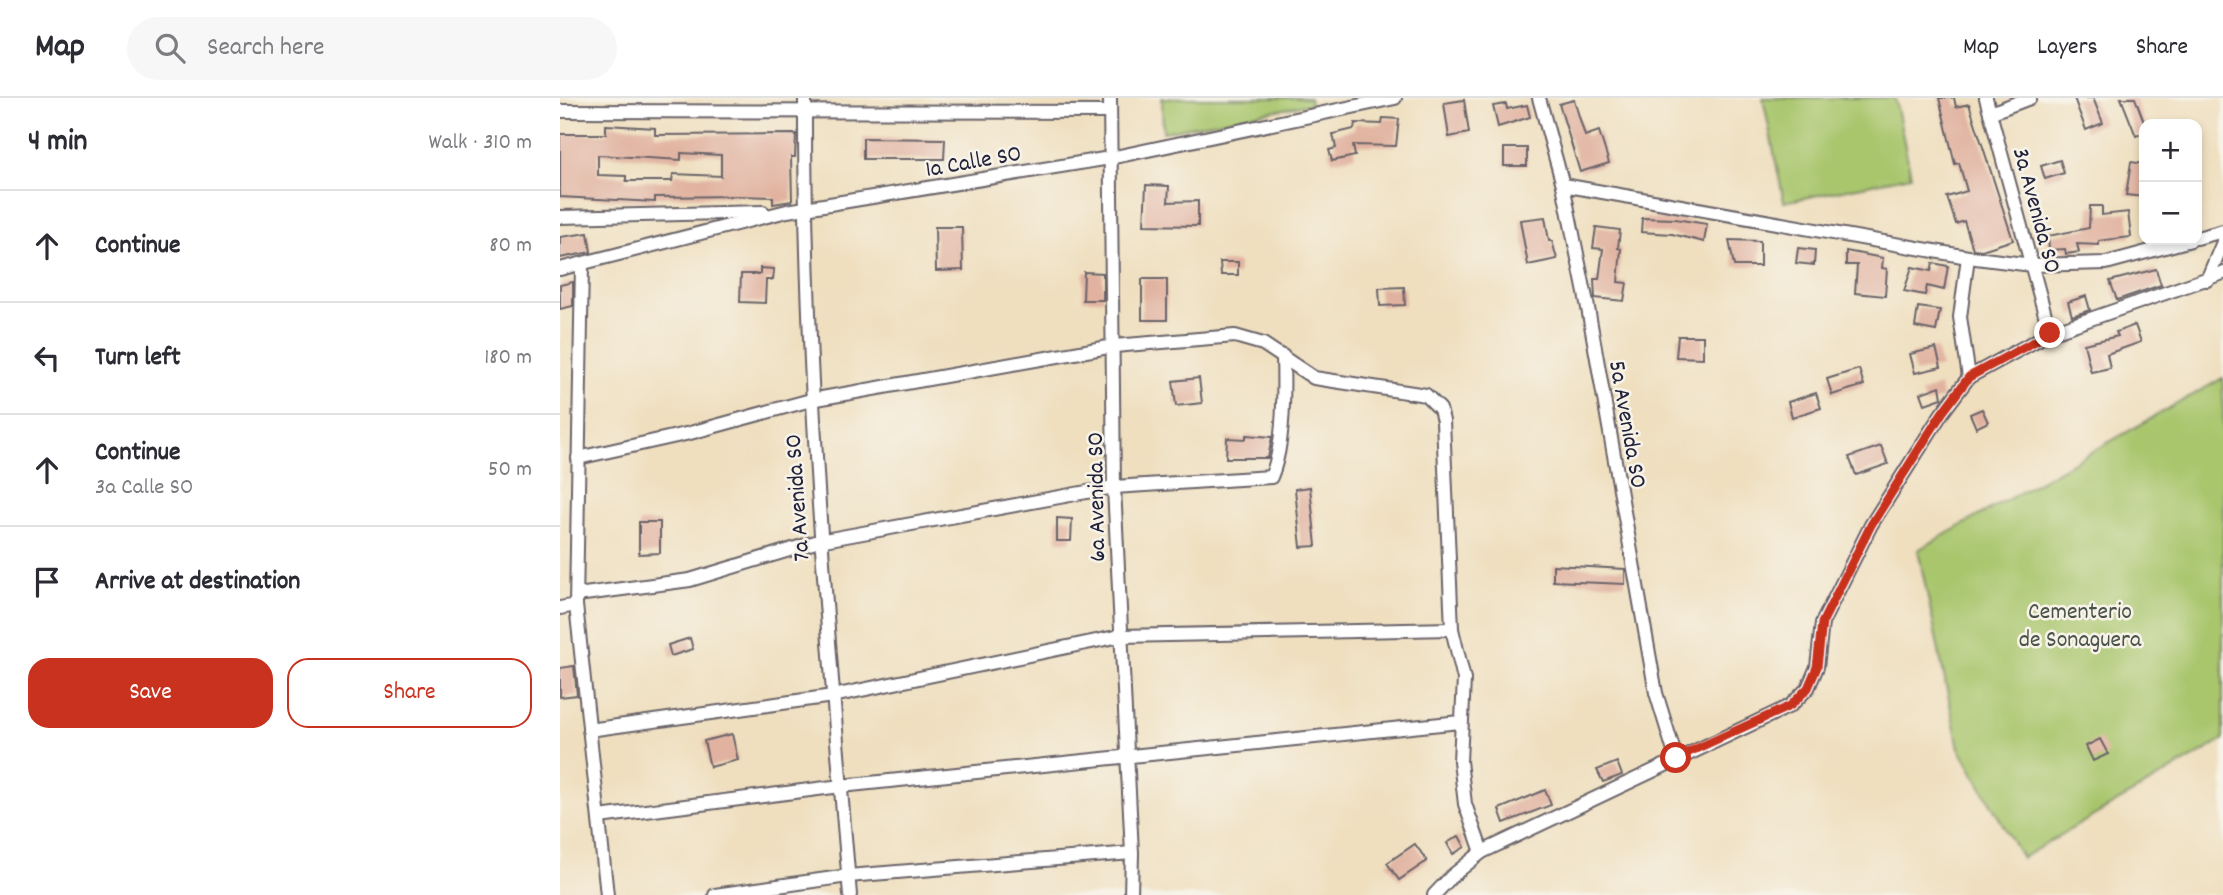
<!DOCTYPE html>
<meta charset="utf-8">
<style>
body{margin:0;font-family:Dekko,sans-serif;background:#f7f7f7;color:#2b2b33}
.controls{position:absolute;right:21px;top:21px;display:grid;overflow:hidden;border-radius:14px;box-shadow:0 4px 10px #0003}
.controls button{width:63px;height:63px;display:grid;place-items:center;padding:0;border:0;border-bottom:2px solid #e1e1e2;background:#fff;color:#2b2b33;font:35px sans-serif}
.stop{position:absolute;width:21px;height:21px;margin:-16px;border:5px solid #c8321e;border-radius:50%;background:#fff}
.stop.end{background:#c8321e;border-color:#fff;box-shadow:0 2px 7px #0008}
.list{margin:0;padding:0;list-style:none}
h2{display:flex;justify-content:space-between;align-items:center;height:91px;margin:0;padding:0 28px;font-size:30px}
h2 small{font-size:23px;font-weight:400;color:#7c7c81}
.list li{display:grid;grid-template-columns:46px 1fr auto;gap:21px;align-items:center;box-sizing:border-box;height:112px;padding:0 28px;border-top:2px solid #e1e1e2}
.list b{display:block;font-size:26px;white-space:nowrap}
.list p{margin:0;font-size:23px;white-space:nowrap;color:#7c7c81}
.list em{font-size:23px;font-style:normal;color:#7c7c81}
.actions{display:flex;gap:14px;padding:21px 28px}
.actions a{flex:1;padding:16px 0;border:2px solid #c8321e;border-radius:21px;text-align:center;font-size:24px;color:#c8321e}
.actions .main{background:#c8321e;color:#fff}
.icon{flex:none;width:38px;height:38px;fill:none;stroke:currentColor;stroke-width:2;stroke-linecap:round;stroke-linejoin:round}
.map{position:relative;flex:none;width:1663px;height:797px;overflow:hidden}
header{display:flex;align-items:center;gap:42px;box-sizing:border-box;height:98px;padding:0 35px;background:#fff;border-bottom:2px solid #e1e1e2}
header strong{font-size:33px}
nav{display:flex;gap:38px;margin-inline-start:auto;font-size:24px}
.search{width:490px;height:63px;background:#f7f7f7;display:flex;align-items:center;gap:18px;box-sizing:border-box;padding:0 24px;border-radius:38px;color:#7c7c81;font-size:26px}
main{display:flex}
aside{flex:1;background:#fff}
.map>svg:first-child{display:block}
.green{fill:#a9c66d;stroke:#667454;stroke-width:2}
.building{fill:#e1b2a0;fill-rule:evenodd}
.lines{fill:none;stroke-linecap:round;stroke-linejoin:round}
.minor-casing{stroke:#6a6469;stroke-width:16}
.minor{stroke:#fff;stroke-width:12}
.route{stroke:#c8321e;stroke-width:9}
.labels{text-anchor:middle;stroke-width:5;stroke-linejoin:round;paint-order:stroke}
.street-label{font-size:24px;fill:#22223b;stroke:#f7f3e8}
.park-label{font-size:24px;fill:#4a534a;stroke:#f7f3e8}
</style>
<header>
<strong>Map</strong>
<div class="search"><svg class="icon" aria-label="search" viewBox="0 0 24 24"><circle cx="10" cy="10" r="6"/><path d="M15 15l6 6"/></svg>Search here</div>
<nav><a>Map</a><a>Layers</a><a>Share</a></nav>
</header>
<main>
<aside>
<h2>4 min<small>Walk · 310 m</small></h2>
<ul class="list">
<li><svg class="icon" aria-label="ahead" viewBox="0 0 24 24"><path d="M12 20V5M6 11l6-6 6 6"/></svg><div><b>Continue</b></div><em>80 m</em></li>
<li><svg class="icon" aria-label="left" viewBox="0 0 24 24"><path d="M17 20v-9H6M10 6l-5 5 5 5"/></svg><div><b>Turn left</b></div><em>180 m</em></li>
<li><svg class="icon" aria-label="ahead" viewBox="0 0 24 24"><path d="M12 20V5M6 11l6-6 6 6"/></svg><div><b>Continue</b><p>3a Calle SO</p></div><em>50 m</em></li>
<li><svg class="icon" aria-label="arrive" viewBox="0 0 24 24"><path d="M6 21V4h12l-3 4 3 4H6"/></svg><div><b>Arrive at destination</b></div></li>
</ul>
<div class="actions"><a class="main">Save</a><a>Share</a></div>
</aside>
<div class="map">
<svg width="1663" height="797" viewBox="0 0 1663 797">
<rect width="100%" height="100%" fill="#f7f3e8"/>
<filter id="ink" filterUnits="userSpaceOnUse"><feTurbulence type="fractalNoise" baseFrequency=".0143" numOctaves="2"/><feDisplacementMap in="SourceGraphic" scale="14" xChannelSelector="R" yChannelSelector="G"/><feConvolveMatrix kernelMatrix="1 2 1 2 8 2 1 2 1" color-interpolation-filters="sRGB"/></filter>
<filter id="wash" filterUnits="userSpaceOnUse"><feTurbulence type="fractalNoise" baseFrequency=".00686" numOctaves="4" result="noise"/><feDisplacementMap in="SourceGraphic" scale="28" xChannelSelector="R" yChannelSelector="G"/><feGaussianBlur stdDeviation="1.57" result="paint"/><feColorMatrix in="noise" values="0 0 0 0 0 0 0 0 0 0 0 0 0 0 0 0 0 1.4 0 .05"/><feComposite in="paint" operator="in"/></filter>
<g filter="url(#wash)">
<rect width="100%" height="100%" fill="#efdfbf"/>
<g class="green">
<polygon points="602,0 750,0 750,6 603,34"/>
<polygon points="1203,0 1335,0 1351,78 1224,104"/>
<polygon points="1663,280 1663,642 1462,760 1399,650 1358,452"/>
</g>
<g id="blocks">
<g class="building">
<polygon points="1379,0 1394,0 1396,9 1409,6 1453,142 1422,152 1413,151 1404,123 1396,126 1387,99 1407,93 1399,65 1395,66"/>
<polygon points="1514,0 1533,0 1543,25 1526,32"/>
<polygon points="1561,0 1575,0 1584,24 1584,35 1576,38"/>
<polygon points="904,2 909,35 889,39 884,5"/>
<polygon points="1014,2 1025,38 1039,33 1049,65 1020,74 999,6"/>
<polygon points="946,6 947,11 967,7 970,19 938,29 933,8"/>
<polygon points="823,20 839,21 836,48 793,47 795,58 772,63 769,52 776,50 773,36 794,31 795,25 822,26"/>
<path d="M46,27l49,3v7l141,-1 -1,23h-4l1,44 -19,3v-7l-35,-1 -83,1v5l-95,-5v-63h46zM121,55l40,2v21l-48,-2 -1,7h-46v-5l-28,-1v-20l83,5z"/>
<polygon points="303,40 385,41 384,61 303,61"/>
<rect x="944" y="50" width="23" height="18"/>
<polygon points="1500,62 1504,75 1485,81 1481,68"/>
<polygon points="1571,64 1584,66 1584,99 1566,97"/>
<polygon points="586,87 609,88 608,104 638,103 638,128 584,127"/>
<polygon points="1530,108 1542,108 1542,117 1568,114 1571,139 1539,143 1539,147 1517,146 1519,154 1506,156 1505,151 1489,152 1488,138 1529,130"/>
<polygon points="985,119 989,143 992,143 997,161 968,167 960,122"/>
<polygon points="1082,120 1115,121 1147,126 1144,144 1112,136 1081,134"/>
<polygon points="375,129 402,129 403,172 376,173"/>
<polygon points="1036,129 1060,132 1058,150 1061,151 1058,184 1067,185 1064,203 1035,200 1034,181 1039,181 1043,151 1033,150"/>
<polygon points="28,135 31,154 0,160 0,139"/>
<polygon points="1169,142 1200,143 1200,168 1174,168"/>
<polygon points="1238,150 1255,152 1254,167 1236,165"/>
<polygon points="1286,153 1323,160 1322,170 1327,171 1325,198 1295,195 1297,167 1286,167"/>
<polygon points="660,164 678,164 678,177 661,177"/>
<polygon points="1373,165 1388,168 1384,192 1367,188 1365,197 1344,193 1352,169 1371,173"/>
<polygon points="200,170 214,171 213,182 206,182 205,205 180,204 181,176 200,176"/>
<polygon points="1596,171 1601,187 1557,202 1550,183"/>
<polygon points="524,174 543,175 543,202 523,202"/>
<rect x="582" y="181" width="25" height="41"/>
<polygon points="13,184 13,208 0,211 0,187"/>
<polygon points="844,189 845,207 820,208 819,190"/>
<polygon points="1526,198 1530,212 1512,218 1508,204"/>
<polygon points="1358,209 1380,212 1376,233 1355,229"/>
<polygon points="1575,227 1581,244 1547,256 1550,270 1531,274 1524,246 1558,238 1556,234"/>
<polygon points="1118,238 1143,238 1143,260 1116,259"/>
<polygon points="1376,250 1381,269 1355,275 1350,256"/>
<polygon points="1299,271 1304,287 1272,297 1267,281"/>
<polygon points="639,280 642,305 616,308 613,283"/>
<polygon points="1380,288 1382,300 1365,306 1361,295"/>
<polygon points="1256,295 1261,310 1232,319 1228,304"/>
<polygon points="1422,311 1428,324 1416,330 1410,316"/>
<polygon points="686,337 712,339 708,360 666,360 667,340 686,341"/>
<polygon points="1321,348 1328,366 1296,377 1289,359"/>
<polygon points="750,389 756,448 741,449 735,391"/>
<polygon points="497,420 512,421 511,443 497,443"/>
<polygon points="79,424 100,424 100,455 79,456"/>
<polygon points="993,467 1065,471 1065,486 993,483"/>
<polygon points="130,540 133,551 111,558 108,547"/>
<polygon points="14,568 17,597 0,599 0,570"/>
<polygon points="172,636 178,662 150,669 144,643"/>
<polygon points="1540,641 1548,656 1533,663 1526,648"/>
<polygon points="1057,664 1062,677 1043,684 1037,672"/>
<polygon points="985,692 991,707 944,725 939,711"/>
<polygon points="899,738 905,749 893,756 887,745"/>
<polygon points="855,746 867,763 839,782 827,765"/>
</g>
</g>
</g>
<g filter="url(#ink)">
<use href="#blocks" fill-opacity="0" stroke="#6a6469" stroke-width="2"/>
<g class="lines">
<g class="minor-casing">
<g id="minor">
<path d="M245,0c-1,267 22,531 45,797"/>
<polyline points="550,0 554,389 572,755 571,797"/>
<polyline points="979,0 1003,87 1028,210 1096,595 1116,660"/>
<polyline points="1426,0 1490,235"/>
<polyline points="0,13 550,14"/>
<polyline points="1430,15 1470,0"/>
<polyline points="1003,87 1408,159 1472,167 1546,165 1631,142"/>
<polyline points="0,119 203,114"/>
<polyline points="1637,140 1663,133"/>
<polyline points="1408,159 1400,219 1409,279"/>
<polyline points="22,167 16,507 47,797"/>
<polyline points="0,171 227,113 550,60 835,0"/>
<polyline points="1647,182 1663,144"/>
<polyline points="18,360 130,335 251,302 554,248 675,238 703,246 754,280 866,297 880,311 883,323 892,531 904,581 900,663 905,706 922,754"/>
<path d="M17,497l113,-15 129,-39 295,-54 157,-10c13,-29 13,-89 12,-121"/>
<polyline points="0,510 16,507"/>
<polyline points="29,632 273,598 560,538 892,531"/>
<polyline points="39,719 281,688 900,624"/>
<polyline points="155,797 288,778 572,755"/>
<polyline points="874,797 892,778 922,754 1230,608 1248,590 1257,569 1262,525 1311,427 1382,315 1409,279 1490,235 1663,175"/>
</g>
</g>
<use href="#minor" class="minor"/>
</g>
</g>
<g class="lines" filter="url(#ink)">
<polyline class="route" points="1116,660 1230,608 1248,590 1257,569 1262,525 1311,427 1382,315 1409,279 1490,235"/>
</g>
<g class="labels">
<g class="street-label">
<text transform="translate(413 62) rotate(-10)" y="8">1a Calle SO</text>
<text transform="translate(1478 112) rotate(75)" y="8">3a Avenida SO</text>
<text transform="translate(1069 326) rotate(80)" y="8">5a Avenida SO</text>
<text transform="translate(535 399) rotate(-91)" y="8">6a Avenida SO</text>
<text transform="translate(236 400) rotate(-94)" y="8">7a Avenida SO</text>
</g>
<g class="park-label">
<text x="1520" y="520">Cementerio<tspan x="1520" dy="28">de Sonaguera</tspan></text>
</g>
</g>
</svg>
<div class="controls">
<button>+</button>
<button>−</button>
</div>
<div class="stop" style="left:1116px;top:660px"></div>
<div class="stop end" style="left:1490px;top:235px"></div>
</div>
</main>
